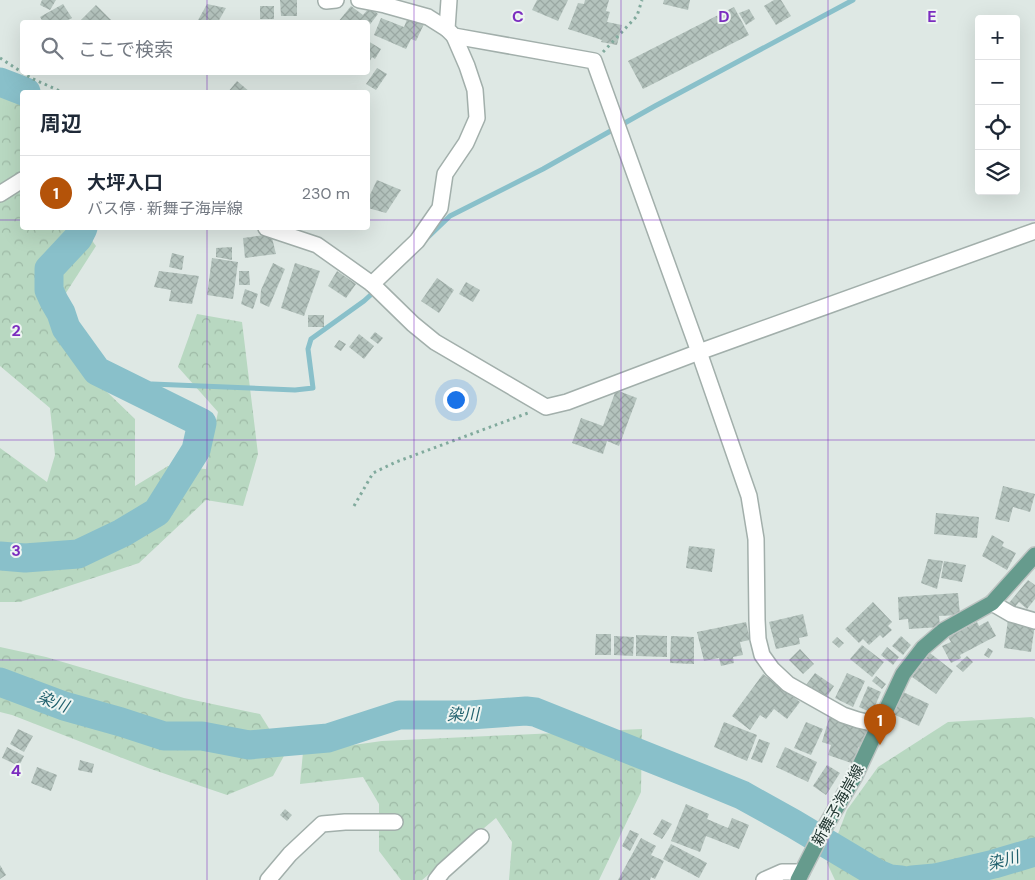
<!DOCTYPE html>
<html lang="ja">
<meta charset="utf-8">
<style>
body{margin:0;font-family:"DM Sans","Noto Sans JP",sans-serif;background:#f2f2f3;color:#1f2937}
.controls{position:absolute;right:15px;top:15px;display:grid;overflow:hidden;border-radius:5px;box-shadow:0 5px 20px #0002}
.controls button{width:45px;height:45px;display:grid;place-items:center;padding:0;border:0;border-bottom:1px solid #e0e1e3;background:#fff;color:#1f2937;font:25px sans-serif}
.you{position:absolute;left:455px;top:399px;width:18px;height:18px;margin:-12px;border:4px solid #fff;border-radius:50%;background:#1a73e8;box-shadow:0 0 0 8px #1a73e833}
.badge{display:grid;place-items:center;width:32px;height:32px;border-radius:50%;background:#b45309;color:#fff;font-size:16px;font-weight:700}
.pin{position:absolute;translate:-50% -41px;filter:drop-shadow(0 1px 2px #0008)}
.pin::after{content:'';position:absolute;top:26px;width:18px;height:15px;background:inherit;clip-path:polygon(0 0,100% 0,50% 100%)}
.list{margin:0;padding:0;list-style:none}
h2{display:flex;justify-content:space-between;align-items:center;height:65px;margin:0;padding:0 20px;font-size:21px}
h2 small{font-size:16px;font-weight:400;color:#747a83}
.list li{display:grid;grid-template-columns:32px 1fr auto;gap:15px;align-items:center;box-sizing:border-box;height:75px;padding:0 20px;border-top:1px solid #e0e1e3}
.list b{display:block;font-size:19px;white-space:nowrap}
.list p{margin:0;font-size:16px;white-space:nowrap;color:#747a83}
.list em{font-size:16px;font-style:normal;color:#747a83}
.icon{flex:none;width:28px;height:28px;fill:none;stroke:currentColor;stroke-width:2;stroke-linecap:round;stroke-linejoin:round}
.map{position:relative;flex:none;width:1035px;height:880px;overflow:hidden}
.search{position:absolute;background:#fff;box-shadow:0 5px 20px #0002;left:20px;top:20px;width:350px;height:55px;display:flex;align-items:center;gap:12px;box-sizing:border-box;padding:0 18px;border-radius:5px;color:#747a83;font-size:19px}
.panel{position:absolute;background:#fff;box-shadow:0 5px 20px #0002;left:20px;top:90px;width:350px;height:140px;border-radius:5px}
.map>svg:first-child{display:block}
.forest{fill:url(#forest-crowns)}
.lines{fill:none;stroke-linecap:round;stroke-linejoin:round}
.stream{stroke:#89c0ca;stroke-width:5}
.river{stroke:#89c0ca;stroke-width:29}
.building{fill:url(#building-cross-hatch)}
.minor-casing{stroke:#a2afab;stroke-width:18}
.major-casing{stroke:#bcc3c1;stroke-width:18}
.path{stroke:#81aa9d;stroke-width:3;stroke-dasharray:2.5 4;stroke-linecap:butt}
.minor{stroke:#fff;stroke-width:15}
.major{stroke:#669b8d;stroke-width:15}
.grid{fill:none;stroke:#7b2cbf;stroke-width:1;stroke-opacity:0.55}
.labels{text-anchor:middle;stroke-width:4;stroke-linejoin:round;paint-order:stroke}
.street-label{font-size:15px;fill:#213631;stroke:#eef5f2}
.water-label{font-size:16px;font-style:italic;fill:#20606d;stroke:#eef5f2}
.grid-label{font-size:16px;text-anchor:middle;font-weight:bold;fill:#7b2cbf;stroke:#eef5f2;stroke-width:4;stroke-linejoin:round;paint-order:stroke}
</style>
<div class="map">
<svg width="1035" height="880" viewBox="0 0 1035 880">
<defs>
<pattern id="forest-crowns" width="20" height="18" patternUnits="userSpaceOnUse" patternTransform="scale(1.25)"><rect width="20" height="18" fill="#b8d8c1"/><path d="M2 6a3 3 0 1 1 6 0M12 15a3 3 0 1 1 6 0" fill="none" stroke="#9ebaa6"/></pattern>
<pattern id="building-cross-hatch" width="8" height="8" patternUnits="userSpaceOnUse" patternTransform="scale(1.25)"><rect width="8" height="8" fill="#b4c3bd"/><path d="M0 0l8 8M0 8l8-8" fill="none" stroke="#9aa8a3"/></pattern>
</defs>
<rect width="100%" height="100%" fill="#dee8e4"/>
<g class="forest">
<polygon points="0,93 22,104 22,228 83,228 96,246 64,296 76,362 135,419 135,486 168,466 206,469 218,412 178,367 197,314 242,322 258,454 243,506 206,500 139,563 20,602 0,602 0,448 47,482 55,455 50,408 0,366"/>
<polygon points="0,647 46,657 184,698 260,714 285,754 273,776 227,795 148,768 12,715 0,712"/>
<polygon points="1032,717 1035,719 1035,880 835,880 827,863 847,810 878,767 948,722"/>
<polygon points="642,729 641,792 599,880 509,880 512,842 496,818 422,880 401,880 379,851 379,804 363,777 300,784 303,752 382,741"/>
</g>
<g class="lines">
<g class="stream">
<polyline points="425,240 450,216 543,169 655,106 853,0"/>
<polyline points="149,396 152,384 295,390 313,388 308,349 311,339 364,301 375,291"/>
</g>
<g class="river">
<polyline points="0,82 26,92"/>
<polyline points="0,556 25,558 78,554 122,533 157,512 196,450 202,423 97,371 66,328 61,313 54,301 49,290 49,269 78,238 83,228"/>
<polyline points="0,682 64,706 121,722 164,736 202,736 249,745 328,738 399,715 470,715 526,711 535,712 703,779 742,795 794,824 876,873 890,879 901,880"/>
<polyline points="912,880 935,878 994,864 1035,852"/>
</g>
</g>
<g class="building">
<polygon points="42,0 56,0 50,10 40,5"/>
<polygon points="280,0 297,0 297,16 281,16"/>
<polygon points="537,0 568,0 558,21 532,10"/>
<polygon points="585,0 609,0 606,11 610,12 607,22 622,25 617,45 601,42 602,40 568,29 578,3 584,4"/>
<polygon points="664,0 690,0 688,10 663,4"/>
<polygon points="774,0 781,0 791,16 776,25 764,6"/>
<polygon points="63,4 72,18 64,22 43,22 40,17"/>
<polygon points="207,4 226,8 218,22 197,22"/>
<polygon points="96,5 111,20 109,22 79,22"/>
<rect x="260" y="6" width="14" height="13"/>
<polygon points="351,6 363,15 370,7 378,14 368,27 368,22 338,22"/>
<polygon points="734,7 749,35 643,89 628,61"/>
<polygon points="749,9 755,19 746,25 739,13"/>
<polygon points="408,17 424,24 416,41 411,39 406,49 374,35 381,18 404,27"/>
<polygon points="368,41 381,49 375,59 372,57 368,64"/>
<polygon points="377,68 387,74 376,90 366,84"/>
<polygon points="237,81 250,92 228,92"/>
<polygon points="377,180 401,190 386,213 368,208 368,199"/>
<polygon points="271,234 276,254 245,258 243,238"/>
<polygon points="232,247 232,260 216,257 216,248"/>
<polygon points="172,253 184,256 182,270 169,267"/>
<polygon points="212,258 238,262 233,299 207,295"/>
<polygon points="273,263 285,269 269,307 260,303 261,290"/>
<polygon points="295,263 320,271 304,316 281,308"/>
<polygon points="159,271 199,276 192,304 169,301 171,290 154,287"/>
<polygon points="239,271 249,271 250,285 239,285"/>
<polygon points="337,271 356,284 346,298 328,286"/>
<polygon points="437,278 454,290 439,313 421,301"/>
<polygon points="466,282 480,290 473,302 459,294"/>
<polygon points="245,289 258,294 253,309 241,304"/>
<rect x="308" y="315" width="16" height="12"/>
<polygon points="375,332 383,338 378,344 370,338"/>
<polygon points="359,334 374,346 364,359 349,347"/>
<polygon points="339,340 346,344 341,351 334,347"/>
<polygon points="616,390 637,398 619,446 607,441 603,454 572,443 581,418 603,426"/>
<polygon points="1003,486 1035,494 1030,512 1013,507 1009,522 995,519"/>
<polygon points="936,513 979,517 977,538 934,534"/>
<polygon points="992,535 1004,542 1002,546 1016,553 1007,570 982,556"/>
<polygon points="689,546 715,549 712,572 686,568"/>
<polygon points="928,559 943,561 937,589 921,583"/>
<polygon points="944,561 966,565 962,582 941,578"/>
<polygon points="1028,580 1035,585 1035,599 1027,609 1019,602 1015,607 1009,603"/>
<polygon points="958,593 960,615 939,616 940,627 909,629 908,619 899,620 898,597"/>
<polygon points="873,602 892,622 888,626 892,630 883,638 880,635 869,645 863,639 859,643 845,629"/>
<polygon points="803,614 808,636 799,638 800,644 776,649 769,622"/>
<polygon points="1008,620 1035,624 1031,652 1004,648"/>
<polygon points="988,621 996,636 960,655 961,658 951,663 942,646 951,642 948,637 977,622 979,626"/>
<polygon points="746,622 750,640 740,642 743,655 733,657 734,663 721,666 719,658 704,661 697,632"/>
<polygon points="596,634 611,634 611,655 595,655"/>
<polygon points="636,635 667,636 667,657 636,656"/>
<polygon points="614,636 634,637 633,656 614,655"/>
<polygon points="671,636 694,637 694,664 670,663"/>
<polygon points="901,636 911,645 903,655 892,646"/>
<polygon points="837,637 844,643 839,648 832,642"/>
<polygon points="862,645 884,662 872,677 850,659"/>
<polygon points="887,647 899,657 893,665 881,655"/>
<polygon points="988,648 993,651 989,658 984,655"/>
<polygon points="800,649 814,664 803,674 789,660"/>
<polygon points="930,653 953,671 936,694 912,677"/>
<polygon points="967,656 973,662 963,672 956,666"/>
<polygon points="815,673 834,686 826,698 806,685"/>
<polygon points="847,673 865,681 853,707 835,698"/>
<polygon points="763,674 800,702 787,719 774,709 766,719 760,715 750,730 732,716"/>
<polygon points="876,676 886,684 882,689 872,681"/>
<polygon points="868,686 881,692 872,713 859,707"/>
<polygon points="901,691 929,704 919,726 891,713"/>
<polygon points="830,715 869,727 862,748 858,747 857,752 860,753 857,765 828,755 831,745 822,742"/>
<polygon points="724,722 757,735 747,761 714,747"/>
<polygon points="806,722 823,729 811,755 794,748"/>
<polygon points="18,729 33,736 24,752 10,744"/>
<polygon points="759,739 770,743 762,763 751,759"/>
<polygon points="7,747 24,756 19,766 2,758"/>
<polygon points="785,747 817,762 808,782 776,767"/>
<polygon points="80,760 94,764 92,773 78,770"/>
<polygon points="827,765 840,773 826,795 813,786"/>
<polygon points="37,767 57,775 51,791 31,783"/>
<polygon points="686,804 709,814 707,819 728,828 732,818 749,825 739,849 706,836 700,852 671,841"/>
<polygon points="285,809 292,815 287,821 280,815"/>
<polygon points="662,819 672,824 662,839 653,834"/>
<polygon points="630,830 639,834 630,851 622,846"/>
<polygon points="641,838 656,846 651,855 664,861 655,879 651,877 650,880 618,880"/>
<polygon points="671,844 707,863 699,878 663,859"/>
<polygon points="0,865 6,875 0,879"/>
</g>
<g class="lines">
<g class="minor-casing">
<g id="minor">
<polyline points="359,0 385,5 428,17 447,29"/>
<polyline points="449,0 447,29 454,36 594,61 699,352 749,496 756,539 757,620 758,639 762,655 772,669 788,684 843,715 858,720 880,725"/>
<polyline points="326,1 336,0"/>
<polyline points="0,194 22,180"/>
<polyline points="266,228 317,245 372,284 413,324 435,342 546,407 567,402 699,352 1035,231"/>
<polyline points="372,284 417,241 440,208 445,174 466,143 477,118 475,90 467,66 454,36"/>
<polyline points="992,603 1011,614 1035,621"/>
<polyline points="268,880 290,854 322,824 345,822 395,822"/>
<polyline points="436,880 443,871 481,837"/>
<polyline points="764,880 782,872 802,872"/>
</g>
</g>
<g class="major-casing">
<polyline id="major" points="798,880 825,827 855,776 903,674 923,648 944,630 992,603 1035,555"/>
</g>
<g class="path">
<polyline points="603,52 637,16 642,0"/>
<polyline points="0,58 31,78 62,92"/>
<polyline points="354,506 373,473 396,462 528,413"/>
</g>
<use href="#minor" class="minor"/>
<use href="#major" class="major"/>
</g>
<path class="grid" d="M207,0v22M414,0v880M621,0v880M828,0v880M207,72v20M0,220h22M368,220h667M207,228v652M0,440h1035M0,660h1035"/>
<g class="labels">
<g class="street-label">
<text transform="translate(838 805) rotate(-61)" y="5">新舞子海岸線</text>
</g>
<g class="water-label">
<text transform="translate(53 701) rotate(20)" y="6">染川</text>
<text transform="translate(463 714) rotate(-1)" y="6">染川</text>
<text transform="translate(1003 860) rotate(-15)" y="6">染川</text>
</g>
</g>
<g class="grid-label">
<text x="518" y="22">C</text>
<text x="724" y="22">D</text>
<text x="932" y="22">E</text>
<text x="16" y="336">2</text>
<text x="16" y="556">3</text>
<text x="16" y="776">4</text>
</g>
</svg>
<div class="controls">
<button>+</button>
<button>−</button>
<button><svg class="icon" aria-label="locate" viewBox="0 0 24 24"><circle cx="12" cy="12" r="6"/><path d="M12 2v4M12 18v4M2 12h4M18 12h4"/></svg></button>
<button><svg class="icon" aria-label="layers" viewBox="0 0 24 24"><path d="M12 4l9 5-9 5-9-5zM3 14l9 5 9-5"/></svg></button>
</div>
<div class="you"></div>
<div class="pin badge" style="left:880px;top:745px">1</div>
<div class="search"><svg class="icon" aria-label="search" viewBox="0 0 24 24"><circle cx="10" cy="10" r="6"/><path d="M15 15l6 6"/></svg>ここで検索</div>
<section class="panel">
<h2>周辺<small></small></h2>
<ul class="list">
<li><span class="badge">1</span><div><b>大坪入口</b><p>バス停 · 新舞子海岸線</p></div><em>230 m</em></li>
</ul>
</section>
</div>
